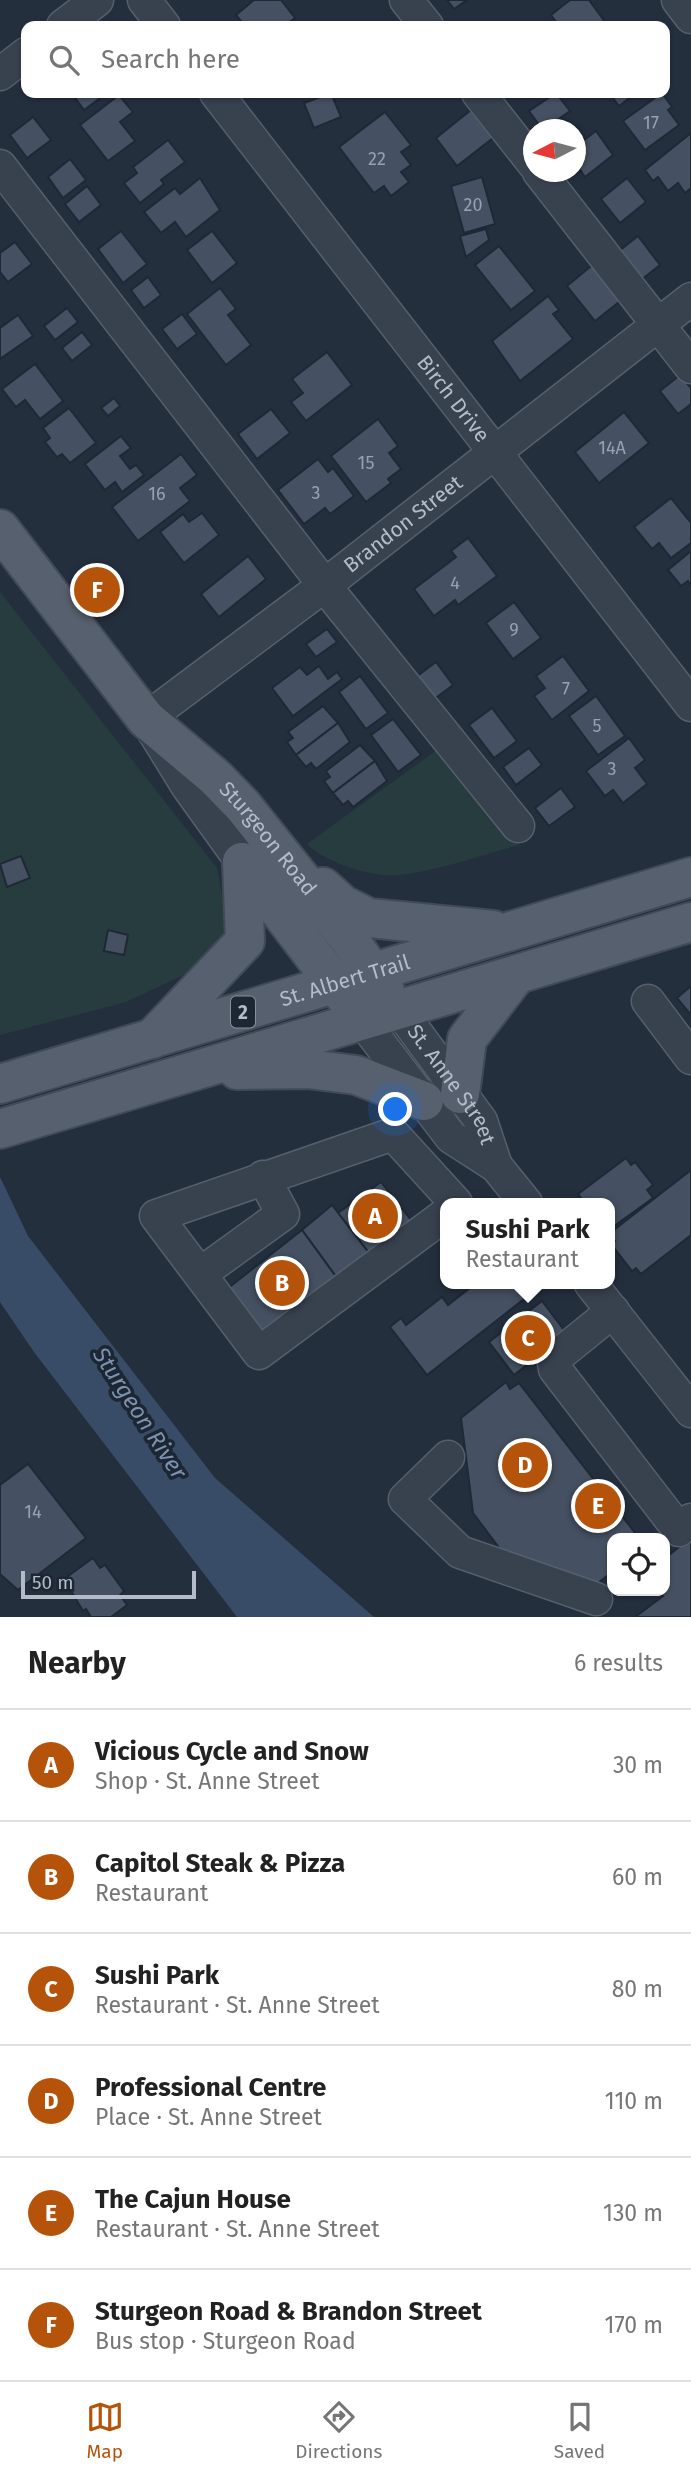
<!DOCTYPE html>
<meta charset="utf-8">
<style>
body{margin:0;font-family:"Fira Sans",sans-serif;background:#f2f2f2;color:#222}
.controls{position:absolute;right:21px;bottom:21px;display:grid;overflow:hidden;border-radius:14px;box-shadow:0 2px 5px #0004}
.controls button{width:63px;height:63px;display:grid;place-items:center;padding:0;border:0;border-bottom:2px solid #e0e0e0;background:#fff;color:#222;font:35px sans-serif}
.compass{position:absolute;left:523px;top:119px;width:63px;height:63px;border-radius:50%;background:#fff;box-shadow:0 2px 5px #0004;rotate:264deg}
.scale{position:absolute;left:21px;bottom:18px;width:175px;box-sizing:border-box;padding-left:7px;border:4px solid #b4bcc9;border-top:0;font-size:19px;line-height:24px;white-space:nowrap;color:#b4bcc9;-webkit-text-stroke:5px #1d2633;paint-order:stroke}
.you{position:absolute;left:396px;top:1110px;width:24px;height:24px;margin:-18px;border:5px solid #fff;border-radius:50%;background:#1a73e8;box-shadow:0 0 0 10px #1a73e833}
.badge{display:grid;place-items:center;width:46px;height:46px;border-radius:50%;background:#b45309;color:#fff;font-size:23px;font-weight:700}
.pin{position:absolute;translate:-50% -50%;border:4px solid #fff;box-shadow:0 2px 7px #0006}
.popup{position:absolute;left:440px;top:1198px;width:175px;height:91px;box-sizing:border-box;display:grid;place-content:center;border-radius:14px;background:#fff;filter:drop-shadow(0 2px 5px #0005);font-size:23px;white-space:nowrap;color:#767676}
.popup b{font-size:26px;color:#222}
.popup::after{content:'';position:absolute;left:50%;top:100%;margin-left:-14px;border:14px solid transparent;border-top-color:#fff}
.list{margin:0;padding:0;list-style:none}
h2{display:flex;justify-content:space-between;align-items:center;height:91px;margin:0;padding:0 28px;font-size:30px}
h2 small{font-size:23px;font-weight:400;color:#767676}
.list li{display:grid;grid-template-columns:46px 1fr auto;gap:21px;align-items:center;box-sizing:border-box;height:112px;padding:0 28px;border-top:2px solid #e0e0e0}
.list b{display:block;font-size:26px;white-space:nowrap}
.list p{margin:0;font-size:23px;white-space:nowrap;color:#767676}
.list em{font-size:23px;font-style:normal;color:#767676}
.icon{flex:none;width:38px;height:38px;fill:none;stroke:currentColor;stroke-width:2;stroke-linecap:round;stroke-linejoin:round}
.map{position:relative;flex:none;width:691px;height:1617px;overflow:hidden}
.search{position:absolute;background:#fff;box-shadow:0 2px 5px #0004;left:21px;right:21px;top:21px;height:77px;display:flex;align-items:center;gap:18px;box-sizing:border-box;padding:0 24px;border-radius:14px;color:#767676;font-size:26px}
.sheet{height:763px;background:#fff}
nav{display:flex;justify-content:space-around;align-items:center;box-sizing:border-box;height:98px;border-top:2px solid #e0e0e0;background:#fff;font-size:19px;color:#767676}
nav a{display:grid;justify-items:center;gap:4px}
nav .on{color:#b45309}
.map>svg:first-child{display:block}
.green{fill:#263c3f}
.water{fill:#394c67}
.building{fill:#455162;stroke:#1f2835;stroke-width:2}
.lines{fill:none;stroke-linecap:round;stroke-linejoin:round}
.minor-casing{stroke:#565f6c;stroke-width:35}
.major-casing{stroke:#414a57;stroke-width:42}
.minor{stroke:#38414e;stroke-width:32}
.major{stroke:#56606e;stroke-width:38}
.labels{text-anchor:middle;stroke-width:7;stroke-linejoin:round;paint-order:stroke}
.number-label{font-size:18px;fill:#98a1af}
.shield{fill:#1d2633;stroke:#878f9c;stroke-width:2}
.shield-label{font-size:19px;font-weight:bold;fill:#b4bcc9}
.street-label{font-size:21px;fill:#b4bcc9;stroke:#1d2633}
.water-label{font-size:23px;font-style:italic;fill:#7c92b1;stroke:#1d2633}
</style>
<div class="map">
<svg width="691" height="1617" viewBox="0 0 691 1617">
<rect width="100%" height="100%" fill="#242f3e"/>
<g class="green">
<polygon points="0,592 217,868 229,933 209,963 126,1002 0,1035"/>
<path d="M441,747l78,98c-39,10 -81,26 -121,30 -25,3 -74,-13 -91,-31z"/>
</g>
<polygon class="water" points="0,1177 28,1236 215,1478 374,1617 237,1617 34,1352 0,1302"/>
<g class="building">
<polygon points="254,0 281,0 295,18 284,26 245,26 236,15"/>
<polygon points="447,0 467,0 454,9"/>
<polygon points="570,0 589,0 608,26 559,26 551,15"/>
<polygon points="76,93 107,93 84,110 73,95"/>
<polygon points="331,93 341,117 314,128 304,103"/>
<polygon points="556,93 570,111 543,130 529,111"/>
<polygon points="609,93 636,93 619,106"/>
<polygon points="662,93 672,107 668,110 679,125 645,150 623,121"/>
<polygon points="119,95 133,112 120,122 135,141 108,161 80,125"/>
<polygon points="471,110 493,138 457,166 436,138"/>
<polygon points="385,112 411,145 401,152 411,165 401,172 409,182 391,196 384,186 374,193 339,147"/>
<polygon points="33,117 51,140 27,158 10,135"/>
<polygon points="596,131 613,155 585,177 576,164 576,146"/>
<polygon points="691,133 691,188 685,193 678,183 668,191 658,177 653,181 645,170"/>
<polygon points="168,140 185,162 161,180 164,184 140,203 124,183 137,173 133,167"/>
<polygon points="70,159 86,180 63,198 48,177"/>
<polygon points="482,177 495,224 464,233 451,186"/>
<polygon points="200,178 220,210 186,237 175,222 161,233 144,212 175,188 180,194"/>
<polygon points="627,178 646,202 620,223 601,199"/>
<polygon points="87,186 101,205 79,222 65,204"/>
<polygon points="486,229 489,240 466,257 460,236"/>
<polygon points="121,231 147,264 123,283 98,249"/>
<polygon points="212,231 237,263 212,283 187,250"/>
<polygon points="638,236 660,265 641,280 619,251"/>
<polygon points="15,242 32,264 8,282 0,272 0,253"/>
<polygon points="499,246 535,291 511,310 475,265"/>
<polygon points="596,262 624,298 595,321 567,286"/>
<polygon points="148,277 161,295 144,308 131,290"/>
<polygon points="220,288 236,309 228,315 251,345 226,365 187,314"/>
<polygon points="548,296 559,310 553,314 573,339 520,381 492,341"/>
<polygon points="67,308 78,322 55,340 44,326"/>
<polygon points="182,314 197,334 177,349 162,329"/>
<polygon points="18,315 33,336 0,359 0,328"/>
<polygon points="82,332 92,345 72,361 62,348"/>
<polygon points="327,352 352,385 306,421 291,402 303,393 292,379"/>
<polygon points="35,364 63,401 40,419 25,400 16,407 2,389"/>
<polygon points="680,375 691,388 691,404 678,414 660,391"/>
<polygon points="114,398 120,406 108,416 101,408"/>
<polygon points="69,408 96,443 70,463 62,454 57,457 45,442 50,438 43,428"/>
<polygon points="271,409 290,433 257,459 238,434"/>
<polygon points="624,412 649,443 599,483 575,452"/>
<polygon points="378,419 398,446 389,453 401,469 388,479 391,483 366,502 331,456"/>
<polygon points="121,436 131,448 120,456 130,469 136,465 144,475 122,492 115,482 105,490 85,464"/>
<polygon points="181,454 197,475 180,488 190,501 138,541 112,507"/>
<polygon points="318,459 328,472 333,468 354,496 330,514 325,508 304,524 278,490"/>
<polygon points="671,498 691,523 691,543 671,558 659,543 652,549 634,527"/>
<polygon points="202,513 219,535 184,563 160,532 183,514 189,522"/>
<polygon points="468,538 497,576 458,605 455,600 434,616 414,589 456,557 451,551"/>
<polygon points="691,551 691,586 688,581 681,586 668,570"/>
<polygon points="248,556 266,579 219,617 201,594"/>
<polygon points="514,602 541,638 513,659 486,623"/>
<polygon points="327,629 337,642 316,657 306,644"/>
<polygon points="563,656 589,691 552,720 534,696 545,688 536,676"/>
<polygon points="436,662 453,685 433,700 416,677"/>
<polygon points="319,666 328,679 337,672 342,679 293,716 272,688 300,667 307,675"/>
<polygon points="360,676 388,713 366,729 339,692"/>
<polygon points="596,696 625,736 598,755 569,716"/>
<polygon points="323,706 338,723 296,755 287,742 293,738 288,732"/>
<polygon points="492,708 517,741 494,758 469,725"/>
<polygon points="393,719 421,755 398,772 371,735"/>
<polygon points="338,723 350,742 316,769 311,763 306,767 296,755"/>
<polygon points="629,738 645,760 635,768 647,784 623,803 613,790 605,796 586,771"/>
<polygon points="360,745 375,761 333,793 324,781 330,777 326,771"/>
<polygon points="529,748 542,765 516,785 503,767"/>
<polygon points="375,761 387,781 353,807 348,801 343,805 333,793"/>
<polygon points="561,788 575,807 549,826 535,808"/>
<polygon points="21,856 30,878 7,887 0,864"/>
<polygon points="108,930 128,935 124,955 104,951"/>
<polygon points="691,986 691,1015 677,998"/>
<polygon points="626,1158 631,1165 635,1162 653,1185 647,1190 653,1198 610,1229 610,1203 585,1203 578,1194"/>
<polygon points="691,1170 691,1235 641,1274 636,1268 632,1271 611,1244 615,1241 610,1233"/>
<polygon points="381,1182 411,1220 369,1253 338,1213"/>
<polygon points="332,1205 369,1253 337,1278 302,1230"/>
<polygon points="302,1230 337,1278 262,1336 227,1289"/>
<polygon points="475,1284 518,1284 528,1296 427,1375 390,1327 401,1318 406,1325 442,1297 448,1305"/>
<polygon points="542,1301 567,1334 514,1375 489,1342"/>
<polygon points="506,1382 510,1389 519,1383 639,1538 612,1538 612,1572 593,1587 503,1553 473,1513 461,1418"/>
<polygon points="28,1464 86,1538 18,1590 0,1574 0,1485"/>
<polygon points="691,1538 691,1617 635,1617 663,1596 659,1591 665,1591 665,1558"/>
<polygon points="93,1558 100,1568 105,1565 124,1591 120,1595 127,1605 111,1617 91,1617 86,1609 83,1611 64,1579"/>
</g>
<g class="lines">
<g class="minor-casing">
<g id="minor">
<polyline points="144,0 164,26"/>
<polyline points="406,0 427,26"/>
<polyline points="678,0 691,17"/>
<polyline points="63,26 97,0"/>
<polyline points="0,74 26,54"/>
<path id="s1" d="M216,93l475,612"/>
<polyline points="478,93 534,164"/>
<polyline points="0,166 336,600 518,826"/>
<polyline points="539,172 691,367"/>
<path id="s2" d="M242,862l-54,-75 -42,-68 179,-134 366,-286"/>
<polyline points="648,1001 691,1058"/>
<path id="s3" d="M398,1008l83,113 15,45"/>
<polyline points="361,1019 451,1137 496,1166 526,1203"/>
<polyline points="446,1214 259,1353 156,1216 393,1134 456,1203"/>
<polyline points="200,1274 283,1214 263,1177"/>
<polyline points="591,1284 691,1411"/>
<polyline points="613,1311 560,1354 554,1363 555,1369 679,1530 691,1520"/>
<polyline points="448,1457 405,1499 460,1552 596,1599"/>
</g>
</g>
<g class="major-casing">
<g id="major">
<path id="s4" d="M0,529l146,190 70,59 27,28 106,133 36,52"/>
<polyline points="242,862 349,1002"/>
<polyline points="323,887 343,905 369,918 493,930"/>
<polyline points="152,1039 245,941 242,862"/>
<polyline points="237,1070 308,1069 356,1075 424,1101"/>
<path id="s5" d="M0,1084l691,-207"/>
<polyline points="460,1094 467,1039 516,975"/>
<polyline points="0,1129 691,922"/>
</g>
</g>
<use href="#minor" class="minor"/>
<use href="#major" class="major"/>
</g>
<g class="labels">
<g class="number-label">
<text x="651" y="129">17</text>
<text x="377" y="165">22</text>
<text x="473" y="211">20</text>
<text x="612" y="454">14A</text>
<text x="366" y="469">15</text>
<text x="316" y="499">3</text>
<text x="157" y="500">16</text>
<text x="455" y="589">4</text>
<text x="514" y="636">9</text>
<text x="566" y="695">7</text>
<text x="597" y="732">5</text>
<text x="612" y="775">3</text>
<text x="33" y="1518">14</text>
</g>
<rect class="shield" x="231" y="996.5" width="24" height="31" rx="5"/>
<g class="shield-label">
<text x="243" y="1019">2</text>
</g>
<g class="street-label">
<text dy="7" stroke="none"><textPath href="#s1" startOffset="387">Birch Drive</textPath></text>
<text dy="7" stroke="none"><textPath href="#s2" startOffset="495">Brandon Street</textPath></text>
<text dy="7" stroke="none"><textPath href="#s4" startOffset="411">Sturgeon Road</textPath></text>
<text dy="7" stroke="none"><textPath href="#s5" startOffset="360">St. Albert Trail</textPath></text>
<text dy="7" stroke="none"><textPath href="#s3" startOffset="94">St. Anne Street</textPath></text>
</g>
<g class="water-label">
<text transform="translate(140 1413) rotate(57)" y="8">Sturgeon River</text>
</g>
</g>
</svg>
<div class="controls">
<button><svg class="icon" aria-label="locate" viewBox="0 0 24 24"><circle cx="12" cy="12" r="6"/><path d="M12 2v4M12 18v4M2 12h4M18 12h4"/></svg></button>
</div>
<svg class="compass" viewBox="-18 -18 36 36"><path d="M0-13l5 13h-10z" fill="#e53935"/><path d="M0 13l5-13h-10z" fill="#767676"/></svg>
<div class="scale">50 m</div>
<div class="you"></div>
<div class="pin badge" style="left:375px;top:1216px">A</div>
<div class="pin badge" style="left:282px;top:1283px">B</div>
<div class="pin badge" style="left:528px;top:1338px">C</div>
<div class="popup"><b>Sushi Park</b>Restaurant</div>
<div class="pin badge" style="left:525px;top:1465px">D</div>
<div class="pin badge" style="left:598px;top:1506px">E</div>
<div class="pin badge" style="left:97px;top:590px">F</div>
<div class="search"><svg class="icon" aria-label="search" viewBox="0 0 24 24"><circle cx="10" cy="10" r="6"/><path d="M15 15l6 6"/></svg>Search here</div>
</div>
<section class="sheet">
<h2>Nearby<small>6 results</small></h2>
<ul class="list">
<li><span class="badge">A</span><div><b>Vicious Cycle and Snow</b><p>Shop · St. Anne Street</p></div><em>30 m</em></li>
<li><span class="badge">B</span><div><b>Capitol Steak &amp; Pizza</b><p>Restaurant</p></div><em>60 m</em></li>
<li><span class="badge">C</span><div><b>Sushi Park</b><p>Restaurant · St. Anne Street</p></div><em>80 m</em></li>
<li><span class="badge">D</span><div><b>Professional Centre</b><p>Place · St. Anne Street</p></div><em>110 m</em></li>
<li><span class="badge">E</span><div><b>The Cajun House</b><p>Restaurant · St. Anne Street</p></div><em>130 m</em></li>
<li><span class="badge">F</span><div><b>Sturgeon Road &amp; Brandon Street</b><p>Bus stop · Sturgeon Road</p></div><em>170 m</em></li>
</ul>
</section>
<nav>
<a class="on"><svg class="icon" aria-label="map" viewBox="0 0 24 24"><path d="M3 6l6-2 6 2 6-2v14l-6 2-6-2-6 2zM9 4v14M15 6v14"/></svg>Map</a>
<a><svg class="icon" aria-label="directions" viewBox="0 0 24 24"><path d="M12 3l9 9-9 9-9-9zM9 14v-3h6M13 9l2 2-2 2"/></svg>Directions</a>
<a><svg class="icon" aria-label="saved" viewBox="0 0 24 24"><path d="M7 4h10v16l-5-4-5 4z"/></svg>Saved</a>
</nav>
